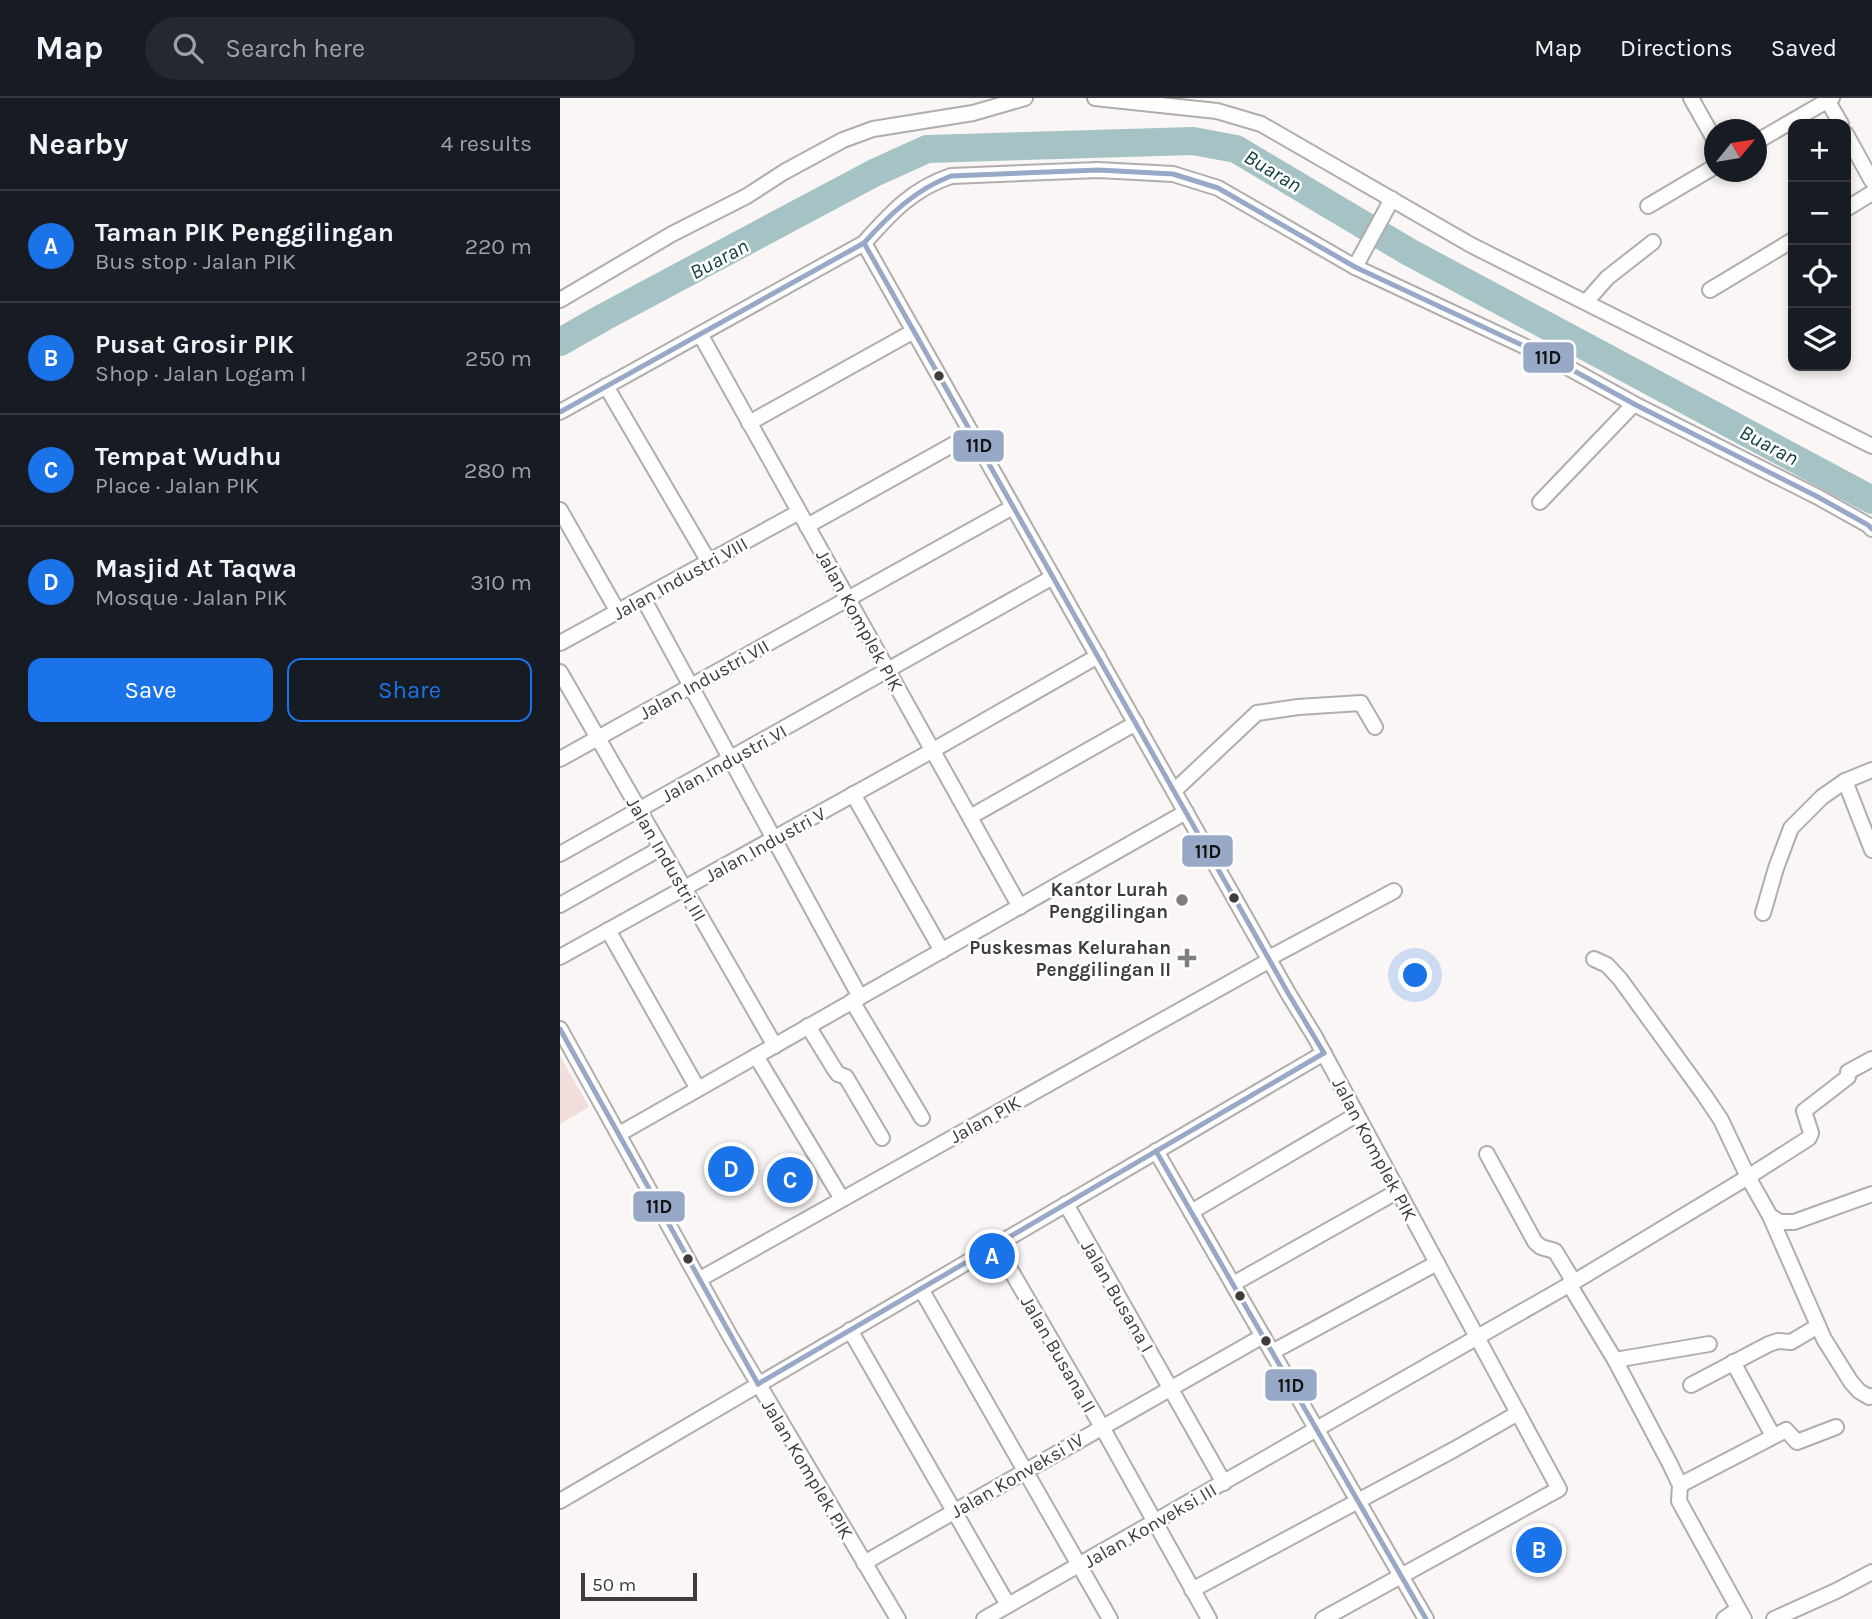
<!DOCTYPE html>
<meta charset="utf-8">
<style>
body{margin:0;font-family:Karla,sans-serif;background:#242831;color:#f1f3f6}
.controls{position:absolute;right:21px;top:21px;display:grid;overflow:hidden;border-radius:14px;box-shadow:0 4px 10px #0003}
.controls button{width:63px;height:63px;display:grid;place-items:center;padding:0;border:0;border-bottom:2px solid #363941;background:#171b24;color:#f1f3f6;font:35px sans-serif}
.compass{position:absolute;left:1144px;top:21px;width:63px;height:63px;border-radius:50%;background:#171b24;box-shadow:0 4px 10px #0003;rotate:60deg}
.scale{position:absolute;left:21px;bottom:18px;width:116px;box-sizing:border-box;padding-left:7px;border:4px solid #403c3b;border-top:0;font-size:19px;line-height:24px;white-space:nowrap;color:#403c3b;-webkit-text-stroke:5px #fff;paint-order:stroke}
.you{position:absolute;left:856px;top:878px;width:24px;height:24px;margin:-18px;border:5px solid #fff;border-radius:50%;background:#1a73e8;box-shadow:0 0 0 10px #1a73e833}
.badge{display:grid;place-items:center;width:46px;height:46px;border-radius:50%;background:#1a73e8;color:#fff;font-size:23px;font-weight:700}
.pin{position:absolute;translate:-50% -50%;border:4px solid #fff;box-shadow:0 2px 7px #0006}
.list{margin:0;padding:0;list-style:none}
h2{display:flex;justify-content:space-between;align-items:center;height:91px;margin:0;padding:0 28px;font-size:30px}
h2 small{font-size:23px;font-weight:400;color:#9ea1a6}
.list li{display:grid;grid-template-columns:46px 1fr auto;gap:21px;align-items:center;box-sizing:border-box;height:112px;padding:0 28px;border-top:2px solid #363941}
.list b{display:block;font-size:26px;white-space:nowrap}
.list p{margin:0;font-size:23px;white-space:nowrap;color:#9ea1a6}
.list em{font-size:23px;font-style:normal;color:#9ea1a6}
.actions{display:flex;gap:14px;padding:21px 28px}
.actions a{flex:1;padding:16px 0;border:2px solid #1a73e8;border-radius:14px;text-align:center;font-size:24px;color:#1a73e8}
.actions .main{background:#1a73e8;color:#fff}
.icon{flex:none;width:38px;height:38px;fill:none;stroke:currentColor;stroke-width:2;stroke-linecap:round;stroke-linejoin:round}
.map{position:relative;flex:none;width:1312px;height:1521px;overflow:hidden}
header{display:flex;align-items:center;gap:42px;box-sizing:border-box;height:98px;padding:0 35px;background:#171b24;border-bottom:2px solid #363941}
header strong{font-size:33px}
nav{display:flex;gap:38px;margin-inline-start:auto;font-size:24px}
.search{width:490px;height:63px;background:#242831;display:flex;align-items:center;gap:18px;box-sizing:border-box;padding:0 24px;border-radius:38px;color:#9ea1a6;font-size:26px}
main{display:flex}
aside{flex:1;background:#171b24}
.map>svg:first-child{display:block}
.green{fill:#f1ddd9}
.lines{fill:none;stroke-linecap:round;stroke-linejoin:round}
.river{stroke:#a5c3c4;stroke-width:28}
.street-casing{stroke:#b2adad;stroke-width:18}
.street{stroke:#fefefe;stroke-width:14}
.bus-1-casing{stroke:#fff;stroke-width:10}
.bus-1{stroke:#98a8c7;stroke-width:5}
.bus-dot{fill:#403c3b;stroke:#fff;stroke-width:2.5}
.poi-dot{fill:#817d7c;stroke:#fff;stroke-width:2.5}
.labels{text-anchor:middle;stroke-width:5;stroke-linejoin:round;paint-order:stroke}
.street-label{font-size:19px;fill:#403c3b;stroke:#fff}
.poi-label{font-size:19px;font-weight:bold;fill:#403c3b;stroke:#fff;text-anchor:end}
.water-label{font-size:21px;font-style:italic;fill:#113d3e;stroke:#fff}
.line-badge{stroke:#fff;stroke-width:2.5}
.pale-badge-label{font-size:19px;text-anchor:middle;font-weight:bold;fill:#111}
</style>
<header>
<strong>Map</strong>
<div class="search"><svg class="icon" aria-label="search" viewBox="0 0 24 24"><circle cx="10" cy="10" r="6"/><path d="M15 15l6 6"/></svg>Search here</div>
<nav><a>Map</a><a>Directions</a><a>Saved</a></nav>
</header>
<main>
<aside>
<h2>Nearby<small>4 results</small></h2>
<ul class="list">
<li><span class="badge">A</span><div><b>Taman PIK Penggilingan</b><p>Bus stop · Jalan PIK</p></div><em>220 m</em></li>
<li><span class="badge">B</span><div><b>Pusat Grosir PIK</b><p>Shop · Jalan Logam I</p></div><em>250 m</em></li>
<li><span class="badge">C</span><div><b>Tempat Wudhu</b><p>Place · Jalan PIK</p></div><em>280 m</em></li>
<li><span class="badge">D</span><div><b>Masjid At Taqwa</b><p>Mosque · Jalan PIK</p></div><em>310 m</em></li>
</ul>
<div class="actions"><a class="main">Save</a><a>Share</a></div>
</aside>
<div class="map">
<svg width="1312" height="1521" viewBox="0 0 1312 1521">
<rect width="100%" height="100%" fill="#fbf6f6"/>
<polygon class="green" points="0,958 29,1009 0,1026"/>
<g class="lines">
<polyline class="river" points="0,244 44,219 314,75 367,51 633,43 676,51 849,154 1312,402"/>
<g class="street-casing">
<g id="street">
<polyline points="535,0 657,13 701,26 911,147 1312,348"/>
<polyline points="1131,0 1154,41"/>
<polyline points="1266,0 1281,26"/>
<polyline points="1286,36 1312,83"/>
<polyline points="1196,44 1272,0"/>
<polyline points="1088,108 1154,69"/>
<polyline points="1286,111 1312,95"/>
<polyline points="304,145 728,895 755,939 999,1391 763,1521"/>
<polyline points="795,169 832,101"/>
<polyline points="1150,192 1233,142"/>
<polyline points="0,202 112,136 187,98 224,74 283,42 313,31 413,15 465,0"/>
<polyline points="1026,204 1047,180 1093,144"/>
<polyline points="140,236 460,809"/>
<polyline points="46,288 149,464"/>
<path d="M0,314l304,-169c27,-30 48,-54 87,-67l147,-6 75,4 45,14 137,79 203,95 76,42 184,93 50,28 4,4"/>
<polyline points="189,325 354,233"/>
<polyline points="980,404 1074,306"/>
<polyline points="0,412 58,514"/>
<polyline points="247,428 412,336"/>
<polyline points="83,500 300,899"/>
<polyline points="0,545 239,414"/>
<polyline points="0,574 215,948"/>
<polyline points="0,661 453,409"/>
<polyline points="1285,683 1312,752"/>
<polyline points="614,693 697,615 738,609 801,605 815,629"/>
<polyline points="293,696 382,853"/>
<polyline points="410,719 576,625"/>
<polyline points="0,756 493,479"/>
<polyline points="0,807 101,750"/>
<polyline points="1203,815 1216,770 1231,730 1262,699 1285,683 1312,672"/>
<polyline points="48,832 138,991"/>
<polyline points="0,859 368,655 538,558"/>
<polyline points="709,860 834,793"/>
<polyline points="1034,861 1047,867 1060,881 1145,998 1161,1022 1188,1079 1210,1118 1264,1241 1291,1284 1299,1293 1309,1299 1312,1298"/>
<polyline points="292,903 362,1020"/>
<polyline points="248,928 275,972 278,976 286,979 322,1040"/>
<polyline points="0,931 170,1238 338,1521"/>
<polyline points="196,958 282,1101"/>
<polyline points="59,1036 626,714"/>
<polyline points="596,1053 866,1521"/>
<polyline points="927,1056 975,1144 981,1149 995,1153 1014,1184"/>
<polyline points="506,1106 664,1385"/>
<polyline points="631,1114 796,1017"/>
<polyline points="1210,1118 1220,1124 1234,1124 1312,1096"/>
<polyline points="436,1147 542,1329 649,1521"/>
<polyline points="140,1181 710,862"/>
<polyline points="673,1186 838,1093"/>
<polyline points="1009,1186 1055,1262 1110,1366 1120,1387 1119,1403 1184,1521"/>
<polyline points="361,1191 550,1521"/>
<polyline points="290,1232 448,1507"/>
<polyline points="712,1254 877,1165"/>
<polyline points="1055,1262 1149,1246"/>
<polyline points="1173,1264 1213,1338"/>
<polyline points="1131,1287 1209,1246 1218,1243 1231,1244 1258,1228"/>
<polyline points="1120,1387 1226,1332 1237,1344 1276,1329"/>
<polyline points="0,1403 764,955"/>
<polyline points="304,1465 703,1238"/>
<polyline points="632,1492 895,1351 958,1315"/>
<polyline points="424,1521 1014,1184 1188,1079 1249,1040 1251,1035 1244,1013 1288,979 1288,974 1312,961"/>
<polyline points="1164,1521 1178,1511"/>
<polyline points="1214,1521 1276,1493 1312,1474"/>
</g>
</g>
<use href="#street" class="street"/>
<g class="bus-1-casing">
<g id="bus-1">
<polyline points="304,145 728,895 764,955"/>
<path d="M0,314l304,-169c26,-29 51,-53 87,-67l147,-6 75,4 45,14 137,79 203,95 76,42 184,93 50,28 4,4"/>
<polyline points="0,931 198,1286"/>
<polyline points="596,1053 866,1521"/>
<polyline points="198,1286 764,955"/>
</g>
</g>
<use href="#bus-1" class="bus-1"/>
</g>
<g class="bus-dot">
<circle cx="379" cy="278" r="6"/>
<circle cx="674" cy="800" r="6"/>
<circle cx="128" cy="1161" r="6"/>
<circle cx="680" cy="1198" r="6"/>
<circle cx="706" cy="1243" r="6"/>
</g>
<g class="poi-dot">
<circle cx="622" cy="802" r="7"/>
<path d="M623.5 849.5h7v7h7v7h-7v7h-7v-7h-7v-7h7z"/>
</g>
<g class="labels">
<g class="street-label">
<text transform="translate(120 480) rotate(-29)" y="7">Jalan Industri VIII</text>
<text transform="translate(300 522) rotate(61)" y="7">Jalan Komplek PIK</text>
<text transform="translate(144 581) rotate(-29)" y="7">Jalan Industri VII</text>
<text transform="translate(164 665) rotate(-29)" y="7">Jalan Industri VI</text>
<text transform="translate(205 746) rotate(-29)" y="7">Jalan Industri V</text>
<text transform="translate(107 761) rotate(60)" y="7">Jalan Industri III</text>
<text transform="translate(425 1021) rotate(-29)" y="7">Jalan PIK</text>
<text transform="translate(815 1051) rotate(62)" y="7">Jalan Komplek PIK</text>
<text transform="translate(558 1198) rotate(60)" y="7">Jalan Busana I</text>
<text transform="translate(499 1256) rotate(60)" y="7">Jalan Busana II</text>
<text transform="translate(248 1371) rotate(59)" y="7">Jalan Komplek PIK</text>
<text transform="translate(457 1377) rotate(-30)" y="7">Jalan Konveksi IV</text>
<text transform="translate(590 1427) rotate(-30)" y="7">Jalan Konveksi III</text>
</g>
<g class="poi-label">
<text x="608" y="798">Kantor Lurah<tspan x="608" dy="22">Penggilingan</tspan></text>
<text x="611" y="856">Puskesmas Kelurahan<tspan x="611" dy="22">Penggilingan II</tspan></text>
</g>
<g class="water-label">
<text transform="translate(713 73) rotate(31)" y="7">Buaran</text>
<text transform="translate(159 161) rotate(-28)" y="7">Buaran</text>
<text transform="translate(1209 347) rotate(28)" y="7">Buaran</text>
</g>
</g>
<g class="line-badge">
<rect x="962" y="243" width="53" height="33" rx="7" fill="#98a8c7"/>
<rect x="392" y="331" width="53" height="34" rx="7" fill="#98a8c7"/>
<rect x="621" y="736" width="53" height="34" rx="7" fill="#98a8c7"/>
<rect x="72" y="1092" width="54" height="33" rx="7" fill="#98a8c7"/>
<rect x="704" y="1270" width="54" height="34" rx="7" fill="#98a8c7"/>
</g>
<g class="pale-badge-label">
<text x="988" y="266">11D</text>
<text x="419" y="354">11D</text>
<text x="648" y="760">11D</text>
<text x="99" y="1115">11D</text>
<text x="731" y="1294">11D</text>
</g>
</svg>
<div class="controls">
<button>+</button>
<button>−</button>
<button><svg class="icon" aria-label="locate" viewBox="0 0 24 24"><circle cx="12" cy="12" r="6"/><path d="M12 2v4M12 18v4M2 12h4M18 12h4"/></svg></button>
<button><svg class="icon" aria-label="layers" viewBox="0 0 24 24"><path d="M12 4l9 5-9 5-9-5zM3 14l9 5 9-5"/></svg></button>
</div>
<svg class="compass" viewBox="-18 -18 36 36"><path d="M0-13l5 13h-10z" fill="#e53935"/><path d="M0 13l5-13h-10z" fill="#9ea1a6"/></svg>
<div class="scale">50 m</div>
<div class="you"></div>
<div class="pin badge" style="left:432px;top:1158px">A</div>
<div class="pin badge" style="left:979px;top:1452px">B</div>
<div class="pin badge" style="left:230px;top:1082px">C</div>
<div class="pin badge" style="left:171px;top:1071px">D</div>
</div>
</main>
